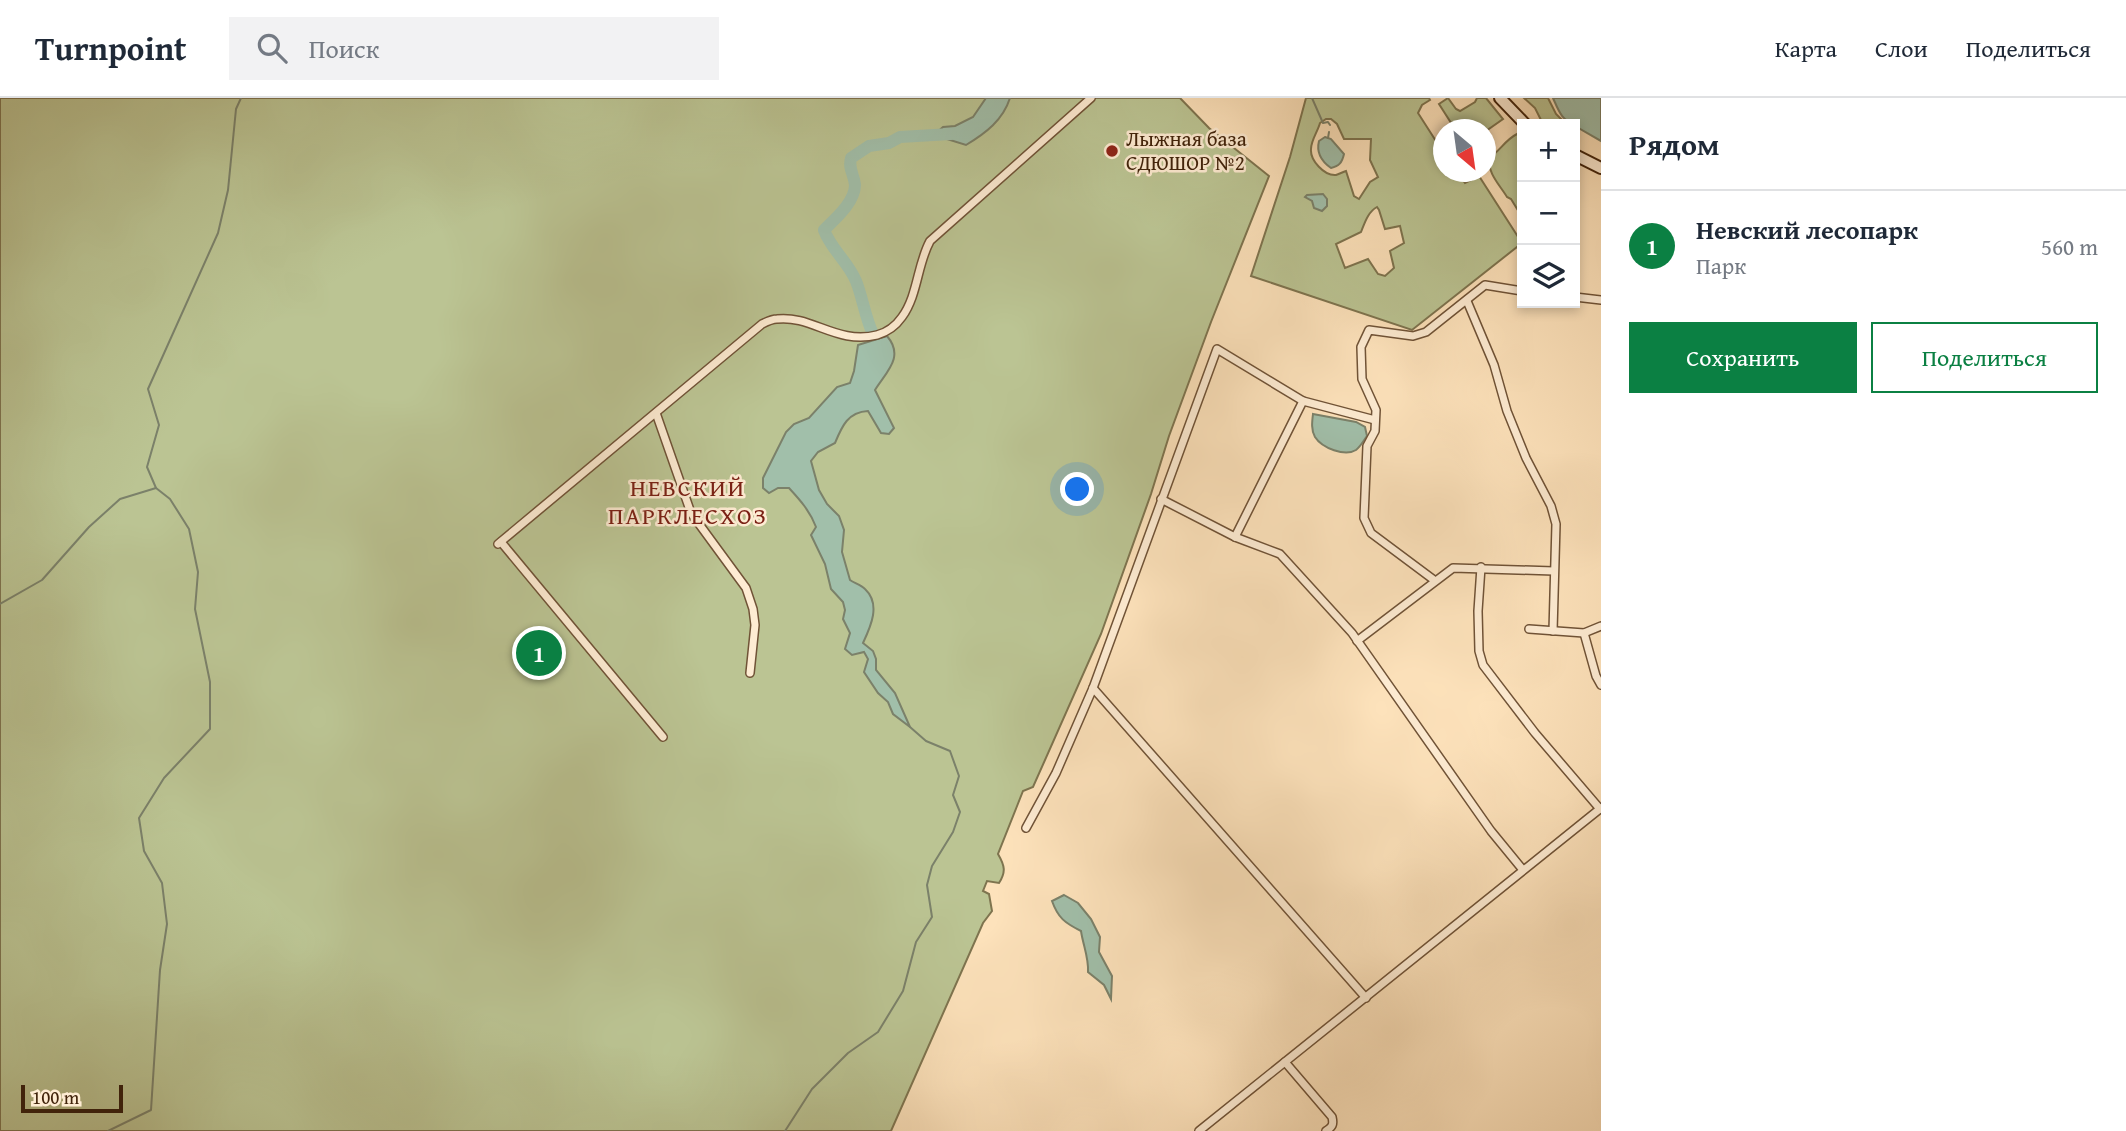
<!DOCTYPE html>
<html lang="ru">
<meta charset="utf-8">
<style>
body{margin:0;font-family:"Gentium Book Plus",serif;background:#f2f2f3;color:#1f2937}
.controls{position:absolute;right:21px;top:21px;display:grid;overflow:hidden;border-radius:0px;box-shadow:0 4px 10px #0003}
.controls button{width:63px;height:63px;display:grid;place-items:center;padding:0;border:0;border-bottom:2px solid #e0e1e3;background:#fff;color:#1f2937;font:35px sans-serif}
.compass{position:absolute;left:1433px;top:21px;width:63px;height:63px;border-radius:50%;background:#fff;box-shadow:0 4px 10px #0003;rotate:151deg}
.scale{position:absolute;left:21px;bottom:18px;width:102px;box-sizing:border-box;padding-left:7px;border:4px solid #41230b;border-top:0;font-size:19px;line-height:24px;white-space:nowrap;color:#41230b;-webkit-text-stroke:5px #feecd3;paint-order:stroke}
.you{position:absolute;left:1078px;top:392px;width:24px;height:24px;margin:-18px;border:5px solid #fff;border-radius:50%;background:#1a73e8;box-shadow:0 0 0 10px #1a73e833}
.badge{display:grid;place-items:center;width:46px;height:46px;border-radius:50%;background:#0b8043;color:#fff;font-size:23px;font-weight:700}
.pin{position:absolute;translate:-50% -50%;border:4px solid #fff;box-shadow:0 2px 7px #0006}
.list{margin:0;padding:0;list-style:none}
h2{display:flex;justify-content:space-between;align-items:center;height:91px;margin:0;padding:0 28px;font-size:30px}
h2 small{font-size:23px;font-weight:400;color:#747a83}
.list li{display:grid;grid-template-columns:46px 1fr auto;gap:21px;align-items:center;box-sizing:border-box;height:112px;padding:0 28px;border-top:2px solid #e0e1e3}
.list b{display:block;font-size:26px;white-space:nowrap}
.list p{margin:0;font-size:23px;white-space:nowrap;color:#747a83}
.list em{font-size:23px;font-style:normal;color:#747a83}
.actions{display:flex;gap:14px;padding:21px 28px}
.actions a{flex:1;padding:16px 0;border:2px solid #0b8043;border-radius:0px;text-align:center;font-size:24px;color:#0b8043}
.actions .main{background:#0b8043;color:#fff}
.icon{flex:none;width:38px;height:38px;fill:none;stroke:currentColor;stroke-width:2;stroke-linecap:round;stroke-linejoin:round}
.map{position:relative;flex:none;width:1601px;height:1033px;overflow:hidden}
header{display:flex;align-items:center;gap:42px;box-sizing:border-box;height:98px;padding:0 35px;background:#fff;border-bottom:2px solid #e0e1e3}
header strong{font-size:33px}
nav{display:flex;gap:38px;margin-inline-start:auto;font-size:24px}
.search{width:490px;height:63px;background:#f2f2f3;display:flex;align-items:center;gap:18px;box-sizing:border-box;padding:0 24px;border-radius:0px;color:#747a83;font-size:26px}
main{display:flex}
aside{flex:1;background:#fff}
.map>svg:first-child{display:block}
.green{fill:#bbc493;stroke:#7e744f;stroke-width:2;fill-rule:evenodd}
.water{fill:#a1bfaa;stroke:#7b816a;stroke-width:2}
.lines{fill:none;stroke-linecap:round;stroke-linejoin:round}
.stream{stroke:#7b816a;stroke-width:2}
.river{stroke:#a1bfaa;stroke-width:12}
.street-casing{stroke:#705337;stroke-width:10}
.secondary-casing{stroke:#41230b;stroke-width:14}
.street{stroke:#feecd3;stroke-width:7}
.secondary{stroke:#feecd3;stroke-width:10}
.poi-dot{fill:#8f2418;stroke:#feecd3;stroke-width:2.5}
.labels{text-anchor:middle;stroke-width:5;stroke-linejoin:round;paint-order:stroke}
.poi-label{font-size:21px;fill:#41230b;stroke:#feecd3;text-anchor:start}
.quarter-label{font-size:24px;letter-spacing:2px;fill:#7a1f14;stroke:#feecd3}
</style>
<header>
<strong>Turnpoint</strong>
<div class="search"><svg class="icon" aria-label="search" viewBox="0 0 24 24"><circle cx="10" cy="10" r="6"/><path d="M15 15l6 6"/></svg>Поиск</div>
<nav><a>Карта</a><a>Слои</a><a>Поделиться</a></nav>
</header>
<main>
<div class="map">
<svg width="1601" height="1033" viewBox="0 0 1601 1033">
<rect width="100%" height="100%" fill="#fde2bb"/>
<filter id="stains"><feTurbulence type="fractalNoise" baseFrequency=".00286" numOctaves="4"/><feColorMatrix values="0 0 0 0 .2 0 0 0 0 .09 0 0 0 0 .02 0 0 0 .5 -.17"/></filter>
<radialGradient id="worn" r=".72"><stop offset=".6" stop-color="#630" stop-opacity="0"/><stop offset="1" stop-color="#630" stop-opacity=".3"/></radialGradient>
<g class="green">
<path d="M0,0h1180l29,30 60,48 -58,146 -42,114 -18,58 -50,140 -68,153 -10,4 -25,63c7,12 8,18 1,29l-12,-2 -4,10 6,3 3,17 -9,12 -92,208h-891z"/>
<path d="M1306,0h123l1,2 -8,5 -4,8 25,39 1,20h13l8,11 14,-7 43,67 -110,87 -161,-54 39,-119zM1326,21h5l6,5 7,15h27l-1,21 8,17 -8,5 -11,17 -5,-3 -8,-25c-3,1 -7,3 -10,4 -12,1 -26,-15 -25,-26 0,-9 7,-18 9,-26zM1377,109l2,3 6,19 15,-3 4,17 -14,8 4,17 -9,8 -7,-2 -10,-15 -23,9 -9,-24 25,-12c4,-10 7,-20 16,-25z"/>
<polygon points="1448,0 1456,11 1460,13 1475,4 1477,0 1486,0 1503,21 1486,33 1455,31 1439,6"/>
<polygon points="1524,0 1548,0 1556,16 1566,26 1543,26 1535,10"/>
<path d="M1517,36l5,4v74h-3l-8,-13 -4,-2c-8,-13 -19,-23 -18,-39 11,-7 16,-18 28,-24z"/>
</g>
<g class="water">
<path d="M986,0h24c-7,22 -24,35 -44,47l-32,-10 9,-8 12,-1 18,-9z"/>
<path d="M1553,0h48v43l-26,-15v-2c-13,-2 -17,-15 -22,-26z"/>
<path d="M1325,39l6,2 13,15c-2,9 -5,12 -13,14 -10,-7 -15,-15 -12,-27z"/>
<polygon points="1323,96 1327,101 1327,108 1322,113 1314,110 1312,103 1305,99 1307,97"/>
<path d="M887,238c18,21 -1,36 -12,54l19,38 -5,6 -8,-1 -13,-22c-20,1 -26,15 -33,32l-17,9 -7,9 8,29 8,14 12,12 5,14 -2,22 8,28c4,3 11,5 15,9 16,15 6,37 -2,54l10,8 3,8v11l19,23 15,34 -17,-13 -5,-12 -10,-9 -14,-21 4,-13 -4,-7 -12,3 -7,-6 5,-16 -7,-14 2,-9 -2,-8 -12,-13 -6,-25 -14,-29 5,-8c-6,-16 -16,-27 -27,-39h-11l-9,5 -6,-5v-10l23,-46 8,-8 15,-6 28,-31 13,-4 4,-12 4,-26z"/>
<path d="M1313,316l43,8 9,5 2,9c-3,4 -6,10 -11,14 -11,7 -34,-2 -41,-13 -4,-7 -3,-15 -2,-23z"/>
<path d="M1064,797l14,8 13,16 9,18 -1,15 13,24 -1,23 -7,-14 -16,-13c1,-14 -5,-27 -7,-41 -16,-8 -23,-13 -29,-30z"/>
</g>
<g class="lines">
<g class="stream">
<polyline points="1312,0 1323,25 1328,24 1330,27"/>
<polyline points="1328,40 1329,34"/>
<polyline points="0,506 42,482 89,429 120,401 156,390"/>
<polyline points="108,1033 151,1012 160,872 167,826 162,785 144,753 139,720 164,680 210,631 210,584 195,511 198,474 189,431 170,401 156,390 147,369 159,327 148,291 218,135 228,92 236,11 241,0"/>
<polyline points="785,1033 812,991 848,955 878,934 903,893 916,844 932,819 927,787 932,768 953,734 960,714 953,697 959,678 950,653 926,643 910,629"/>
</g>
<path class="river" d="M873,236c-8,-17 -10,-35 -17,-53 -9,-21 -24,-30 -32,-51 11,-11 31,-28 31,-45 -1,-11 -7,-16 -4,-27l18,-12 20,-3 11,-6 51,-3"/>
<g class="street-casing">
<g id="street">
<polyline points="1575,199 1601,202"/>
<polyline points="1467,203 1494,267 1507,313 1526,360 1551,408 1556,426 1553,533"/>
<polyline points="656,315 691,415 746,490 753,511 755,527 750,575"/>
<polyline points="1161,401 1235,439 1280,456 1352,535 1491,733 1523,772"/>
<polyline points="1235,439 1303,303"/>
<polyline points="501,444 663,639"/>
<path d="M498,446l264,-220c4,-2 10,-5 15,-5 35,-4 60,26 100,16 11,-3 18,-8 25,-18 16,-22 15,-52 28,-76l161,-143"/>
<polyline points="1481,469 1478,513 1479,553 1483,567 1535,635 1600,711"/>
<polyline points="1434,482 1371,435 1364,420 1367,348 1375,333 1376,312 1362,281 1361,249 1369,232 1413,238 1426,234 1485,187 1522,193"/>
<polyline points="1529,531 1584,535 1601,528"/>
<polyline points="1584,535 1596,578 1601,587"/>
<polyline points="1357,543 1453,470 1554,473"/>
<polyline points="1093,590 1366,900"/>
<polyline points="1026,730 1056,675 1093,590 1217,251 1303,303 1375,322"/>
<path d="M1285,964l47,55c2,8 0,10 -6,14"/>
<polyline points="1199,1033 1601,710"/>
</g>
</g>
<g class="secondary-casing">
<g id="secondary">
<polyline points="1500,0 1525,26"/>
<polyline points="1575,57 1601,70"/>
</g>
</g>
<use href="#street" class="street"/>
<use href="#secondary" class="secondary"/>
</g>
<circle class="poi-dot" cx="1112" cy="53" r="7"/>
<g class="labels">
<g class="poi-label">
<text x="1126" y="48">Лыжная база<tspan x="1126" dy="24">СДЮШОР №2</tspan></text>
</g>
<g class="quarter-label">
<text x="688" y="398">НЕВСКИЙ<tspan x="688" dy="28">ПАРКЛЕСХОЗ</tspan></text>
</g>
</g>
<rect width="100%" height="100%" filter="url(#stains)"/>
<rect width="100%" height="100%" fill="url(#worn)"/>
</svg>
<div class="controls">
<button>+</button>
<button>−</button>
<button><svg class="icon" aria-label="layers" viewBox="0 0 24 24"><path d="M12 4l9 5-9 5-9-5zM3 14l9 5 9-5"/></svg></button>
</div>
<svg class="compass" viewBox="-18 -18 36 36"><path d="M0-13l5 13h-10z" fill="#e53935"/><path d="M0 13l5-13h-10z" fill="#747a83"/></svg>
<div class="scale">100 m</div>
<div class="you"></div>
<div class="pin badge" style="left:539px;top:555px">1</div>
</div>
<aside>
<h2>Рядом<small></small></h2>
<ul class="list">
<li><span class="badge">1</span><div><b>Невский лесопарк</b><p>Парк</p></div><em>560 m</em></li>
</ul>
<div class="actions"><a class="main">Сохранить</a><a>Поделиться</a></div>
</aside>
</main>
